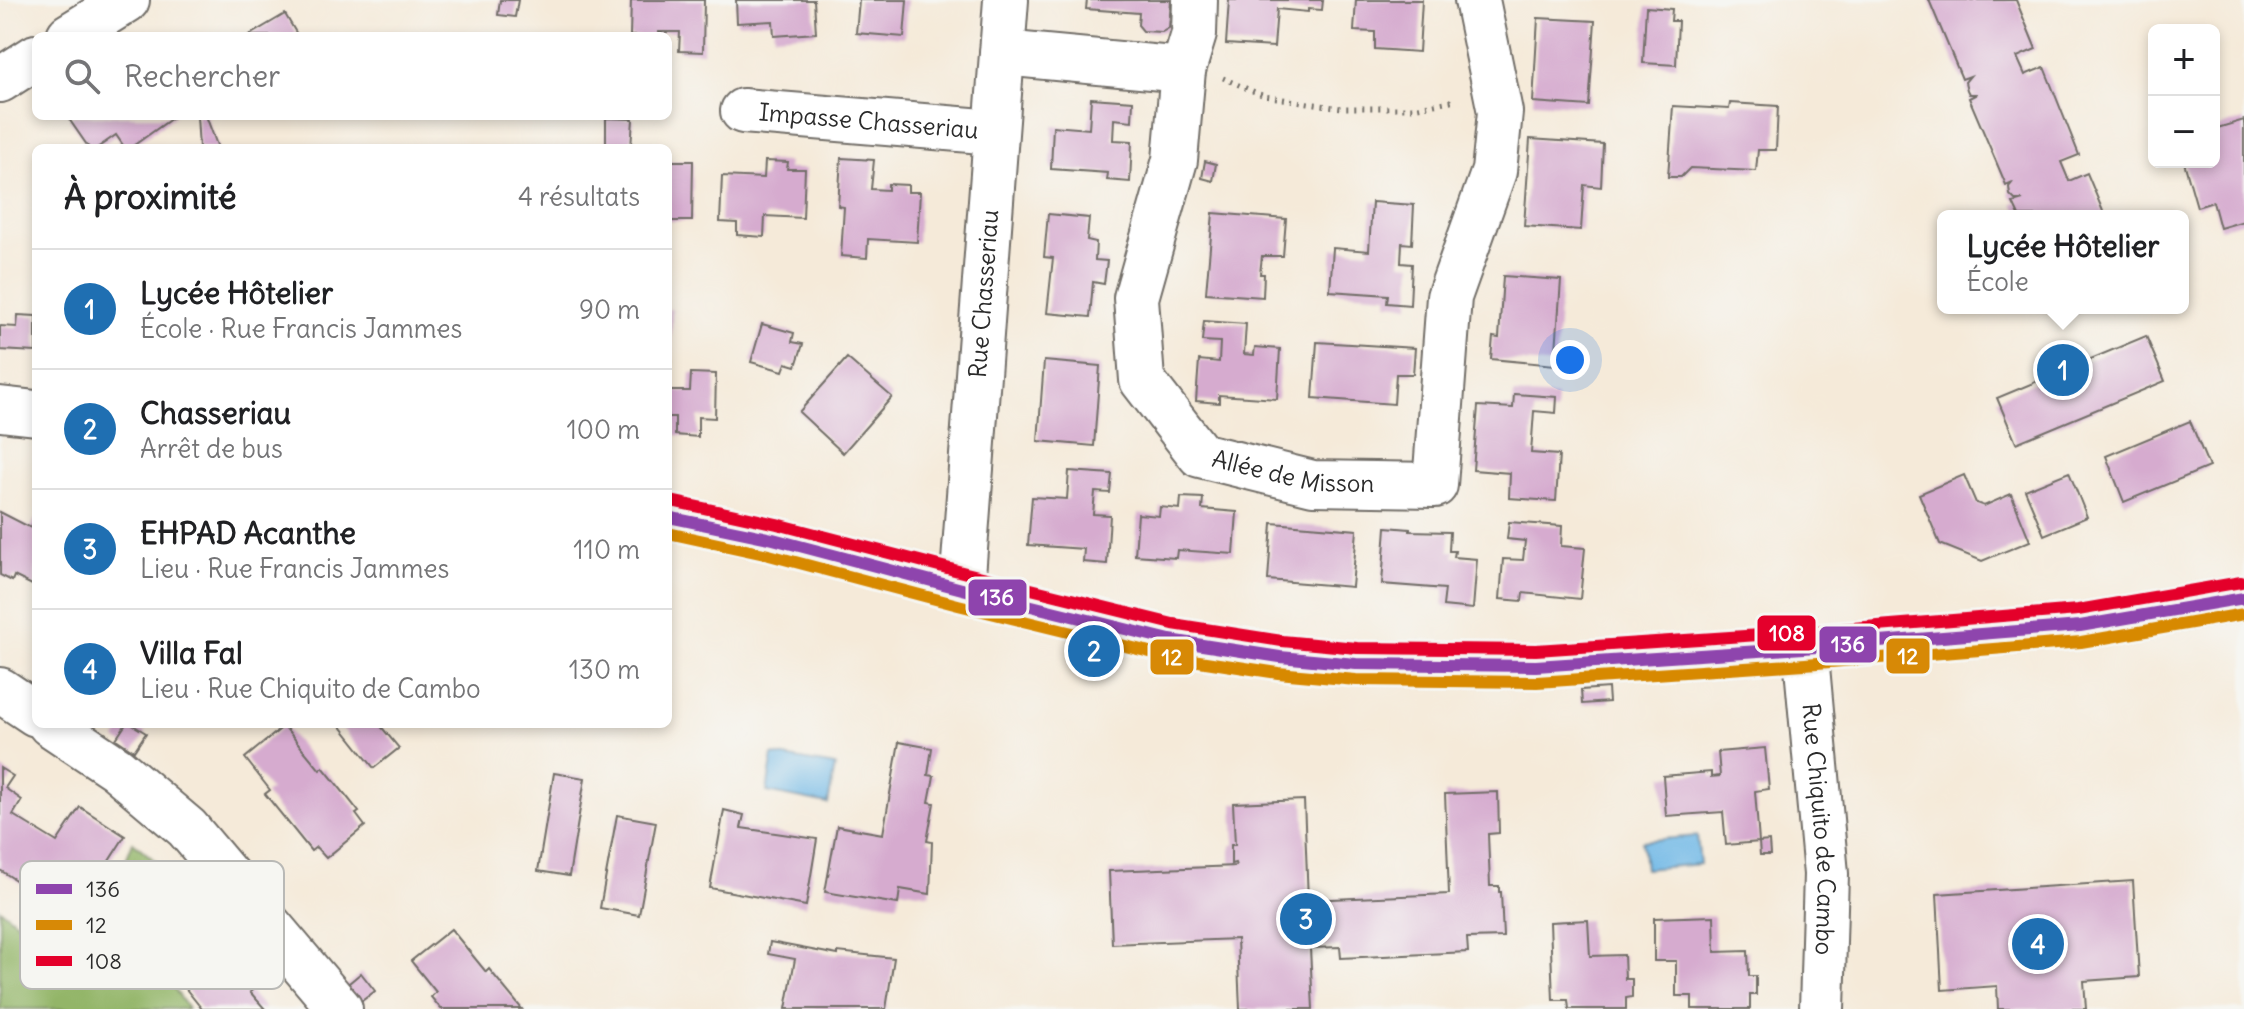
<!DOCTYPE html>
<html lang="fr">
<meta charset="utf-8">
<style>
body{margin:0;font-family:Delius,sans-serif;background:#f2f2f2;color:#202124}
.controls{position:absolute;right:24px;top:24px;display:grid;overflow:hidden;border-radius:12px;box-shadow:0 4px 12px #0003}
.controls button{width:72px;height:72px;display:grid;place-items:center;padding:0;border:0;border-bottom:2px solid #e0e0e0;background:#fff;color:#202124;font:40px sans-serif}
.you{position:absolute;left:1570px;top:360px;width:28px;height:28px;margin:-20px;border:6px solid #fff;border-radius:50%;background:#1a73e8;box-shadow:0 0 0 12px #1a73e833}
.badge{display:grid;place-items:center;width:52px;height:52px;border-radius:50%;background:#1f6fb2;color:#fff;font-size:26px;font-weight:700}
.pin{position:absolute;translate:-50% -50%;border:4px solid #fff;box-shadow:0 2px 8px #0006}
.popup{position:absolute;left:1937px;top:210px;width:252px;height:104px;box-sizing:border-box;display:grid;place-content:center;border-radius:12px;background:#fff;filter:drop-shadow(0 2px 6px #0005);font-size:26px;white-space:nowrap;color:#757577}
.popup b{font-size:30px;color:#202124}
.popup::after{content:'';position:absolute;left:50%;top:100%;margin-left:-16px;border:16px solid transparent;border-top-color:#fff}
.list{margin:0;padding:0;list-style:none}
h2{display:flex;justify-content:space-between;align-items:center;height:104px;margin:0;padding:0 32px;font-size:34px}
h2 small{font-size:26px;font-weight:400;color:#757577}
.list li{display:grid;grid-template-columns:52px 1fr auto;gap:24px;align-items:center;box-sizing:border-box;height:120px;padding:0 32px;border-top:2px solid #e0e0e0}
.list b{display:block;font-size:30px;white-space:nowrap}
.list p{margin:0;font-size:26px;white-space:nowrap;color:#757577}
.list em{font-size:26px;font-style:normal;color:#757577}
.icon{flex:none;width:44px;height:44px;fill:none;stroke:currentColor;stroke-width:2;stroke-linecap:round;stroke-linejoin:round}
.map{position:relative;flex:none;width:2244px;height:1009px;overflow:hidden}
.search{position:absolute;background:#fff;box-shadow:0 4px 12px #0003;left:32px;top:32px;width:640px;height:88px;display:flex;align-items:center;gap:20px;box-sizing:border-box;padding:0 28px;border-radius:12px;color:#757577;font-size:30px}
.panel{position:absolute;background:#fff;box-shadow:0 4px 12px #0003;left:32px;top:144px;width:640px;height:584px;border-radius:12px}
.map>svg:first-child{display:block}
.forest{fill:#93b568;stroke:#5f704a;stroke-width:2}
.water{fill:#6eb7e6;stroke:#4c7188;stroke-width:2}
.building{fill:#d6abcf}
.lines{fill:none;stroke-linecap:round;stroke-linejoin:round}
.minor-casing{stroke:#726e68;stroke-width:48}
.path{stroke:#726e68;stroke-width:5;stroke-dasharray:2 6;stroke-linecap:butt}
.minor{stroke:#fff;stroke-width:44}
.bus-1-casing{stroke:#f6f6f2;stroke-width:18}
.bus-2-casing{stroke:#f6f6f2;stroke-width:18}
.bus-3-casing{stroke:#f6f6f2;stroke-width:18}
.bus-1{stroke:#8e44ad;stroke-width:12}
.bus-2{stroke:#d78906;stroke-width:12}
.bus-3{stroke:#e4002b;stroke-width:12}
.labels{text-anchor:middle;stroke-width:6;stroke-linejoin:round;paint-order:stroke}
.street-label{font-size:24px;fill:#2b2b2b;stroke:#f6f6f2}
.key{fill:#f6f6f2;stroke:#b9b9b6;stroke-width:2}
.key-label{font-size:22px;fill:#2b2b2b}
.line-badge{stroke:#f6f6f2;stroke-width:3}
.badge-label{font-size:22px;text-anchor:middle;font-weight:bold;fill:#fff}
</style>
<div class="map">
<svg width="2244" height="1009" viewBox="0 0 2244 1009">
<rect width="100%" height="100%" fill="#f6f6f2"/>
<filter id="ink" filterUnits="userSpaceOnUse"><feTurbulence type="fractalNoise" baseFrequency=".0125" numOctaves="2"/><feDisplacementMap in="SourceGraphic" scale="16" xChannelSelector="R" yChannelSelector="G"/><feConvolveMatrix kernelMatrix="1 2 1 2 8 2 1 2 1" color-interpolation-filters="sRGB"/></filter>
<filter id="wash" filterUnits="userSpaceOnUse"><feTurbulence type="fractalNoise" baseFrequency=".006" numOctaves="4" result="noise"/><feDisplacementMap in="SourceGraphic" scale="32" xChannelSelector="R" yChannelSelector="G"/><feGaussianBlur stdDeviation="1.8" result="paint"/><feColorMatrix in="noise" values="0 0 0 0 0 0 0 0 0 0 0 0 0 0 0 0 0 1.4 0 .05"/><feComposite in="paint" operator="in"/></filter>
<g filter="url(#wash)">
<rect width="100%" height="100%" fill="#f5ead9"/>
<polygon class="forest" points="133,842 236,930 172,985 188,1009 0,1009 0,909 82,973"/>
<g class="water">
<polygon points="773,755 835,766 828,804 767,792"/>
<polygon points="1697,836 1700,864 1645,869 1642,841"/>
</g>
<g id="blocks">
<g class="building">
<polygon points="500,0 518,0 515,17 498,15"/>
<polygon points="631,0 704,0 703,52 679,51 680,32 659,32 659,36 630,36"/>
<polygon points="736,0 814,0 816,33 774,36 773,21 737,23"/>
<polygon points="859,0 907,0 904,37 856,33"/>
<polygon points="1087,0 1171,0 1169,28 1162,32 1143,31 1138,25 1139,13 1086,9"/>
<polygon points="1229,0 1323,0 1322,10 1308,9 1308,12 1277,9 1274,47 1226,44"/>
<polygon points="1356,0 1422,0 1419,52 1375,49 1375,32 1354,31"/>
<polygon points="1929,0 2016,0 2036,49 2017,57 2025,75 2044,67 2079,155 2061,162 2069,181 2087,173 2105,216 2019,216 2013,203 2023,200 2015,200 2010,195 2009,187 2013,182 2006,185 1969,98 1977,94 1969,94 1967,90 1965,82 1970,76 1962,79"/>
<polygon points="1646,7 1672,9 1671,21 1678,21 1676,65 1643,63"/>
<polygon points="285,14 298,36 248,36"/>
<polygon points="1538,18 1595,21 1589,106 1533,102"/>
<polygon points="1091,98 1133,101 1132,121 1114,119 1113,140 1132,141 1130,182 1107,180 1108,173 1051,169 1053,126 1089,129"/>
<polygon points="1730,103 1778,106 1776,150 1758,150 1756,171 1690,168 1681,177 1668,177 1673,106 1729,109"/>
<polygon points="74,116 175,116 130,148 125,148 116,135 97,148 89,148 69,119"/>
<polygon points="197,116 206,116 218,148 199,148"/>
<polygon points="606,118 633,119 631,148 606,148"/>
<polygon points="2244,120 2244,221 2220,228 2213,202 2197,207 2184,162 2214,162 2214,129"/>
<polygon points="1530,139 1603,144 1601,187 1584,185 1581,230 1524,226"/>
<polygon points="841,158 874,160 871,189 888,190 888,184 908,185 908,192 920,192 917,242 868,239 867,258 841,256 844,207 838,206"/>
<polygon points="668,161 693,161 692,221 668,221"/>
<polygon points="765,161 788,162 787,169 805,169 803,218 765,216 764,237 737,235 737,223 720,222 722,176 764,178"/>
<polygon points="1205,161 1216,164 1213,181 1202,178"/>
<polygon points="1372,202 1414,205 1412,244 1402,243 1401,263 1412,264 1410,305 1387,303 1388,295 1330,291 1333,248 1369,251"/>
<polygon points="1213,213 1286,219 1283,256 1262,256 1260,274 1264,274 1263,297 1206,293"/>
<polygon points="1048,214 1089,218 1087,240 1096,242 1095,260 1107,261 1104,284 1093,282 1090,317 1047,313 1053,258 1044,257"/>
<polygon points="1503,276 1561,280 1555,365 1491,359 1493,337 1499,338"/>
<polygon points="668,309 672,309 671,369 668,369"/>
<polygon points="18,315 36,316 36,352 0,350 0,326 17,327"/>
<polygon points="1204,321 1246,324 1244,354 1254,355 1255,347 1280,349 1277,399 1219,395 1219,403 1196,401 1199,360 1219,362 1220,342 1202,341"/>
<polygon points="762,324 794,333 792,342 803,344 796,366 786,363 783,371 751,362"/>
<polygon points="2146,336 2165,381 2016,443 1997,398"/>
<polygon points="1317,342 1415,348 1413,374 1396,374 1394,404 1313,398"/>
<polygon points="847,358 892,397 843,453 799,412"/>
<polygon points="1044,361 1100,366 1094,446 1038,441"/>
<polygon points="691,373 716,374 715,418 698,417 698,437 675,435 675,417 668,417 668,391 690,391"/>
<polygon points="1514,394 1557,397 1556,413 1534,411 1531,453 1559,455 1556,501 1509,498 1510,473 1473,470 1478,406 1513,408"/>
<polygon points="2190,421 2209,467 2124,502 2106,456"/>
<polygon points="1069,471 1112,474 1110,493 1095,492 1093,514 1110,515 1107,564 1083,562 1084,549 1028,545 1032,497 1067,499"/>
<polygon points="2069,472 2087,517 2044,535 2025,490"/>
<polygon points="1964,475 1976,503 1984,506 2011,494 2030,541 1982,561 1940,544 1919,494"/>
<polygon points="1181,497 1203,498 1202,509 1237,512 1234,554 1177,550 1176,558 1135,555 1138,514 1159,516 1160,507 1180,509"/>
<polygon points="0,512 31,528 36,517 36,587 14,576 12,581 0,575"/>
<polygon points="1509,522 1562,526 1561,546 1585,548 1580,599 1523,593 1522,601 1500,599 1503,559 1523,560 1525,541 1507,539"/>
<polygon points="1272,523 1357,530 1352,587 1268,580"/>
<polygon points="1386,527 1410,529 1410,531 1450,532 1449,551 1455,551 1454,557 1477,559 1473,609 1443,606 1445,589 1382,584"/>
<polygon points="1608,688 1609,702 1582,704 1581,690"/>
<polygon points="126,724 131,724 146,733 134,751 116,739"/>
<polygon points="339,724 379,724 399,748 374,768"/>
<polygon points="284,726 320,770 323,767 348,798 359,812 356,814 365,826 326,858 316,847 311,851 265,794 270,790 245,758"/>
<polygon points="899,742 932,748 928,775 934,776 929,802 934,803 927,841 932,842 930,894 900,889 898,904 825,892 837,826 883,834"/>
<polygon points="1765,748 1769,789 1755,791 1759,842 1726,845 1723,812 1666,816 1663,776 1711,772 1711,777 1720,776 1718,752"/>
<polygon points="0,768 13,776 5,788 22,800 13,815 57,842 80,807 125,836 73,917 0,870"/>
<polygon points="554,773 585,778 569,876 538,871"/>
<polygon points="1498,792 1499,833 1488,834 1490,886 1499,886 1499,892 1501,892 1503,937 1467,938 1468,952 1341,958 1340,947 1310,948 1313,1009 1240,1009 1237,939 1112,944 1109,871 1236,866 1235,863 1231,864 1231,845 1235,845 1233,803 1304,800 1308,900 1449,894 1445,794"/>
<polygon points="724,810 744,815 741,828 817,839 806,906 710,888"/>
<polygon points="617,815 656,822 639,915 600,908"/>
<polygon points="1769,841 1770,855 1760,855 1759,842"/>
<polygon points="2133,881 2139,977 2084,981 2086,1009 1998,1009 1997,986 1942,990 1937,894"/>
<polygon points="1714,916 1715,952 1748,951 1749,976 1756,976 1756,995 1750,995 1750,1009 1692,1009 1692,996 1676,996 1676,961 1654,961 1654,918"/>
<polygon points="1588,920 1590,956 1624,955 1625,979 1632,979 1632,997 1626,998 1626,1009 1569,1009 1568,1000 1553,1000 1550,922"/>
<polygon points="451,929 486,972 489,969 522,1009 441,1009 431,997 436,992 411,961"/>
<polygon points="770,942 838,955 838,952 894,958 886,1009 786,1009 795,959 768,954"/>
<polygon points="232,943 263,981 250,992 265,1009 202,1009 182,984"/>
<polygon points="361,973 375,991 355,1006 342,989"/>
</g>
</g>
</g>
<g filter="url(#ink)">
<use href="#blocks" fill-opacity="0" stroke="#726e68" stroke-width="2"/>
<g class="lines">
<g class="minor-casing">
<g id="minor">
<polyline points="69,36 127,0"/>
<path id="s1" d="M1002,53l181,17 -8,90 -39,138 6,82 58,75 113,28 122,2 14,-188 45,-126 6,-59 -23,-112"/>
<polyline points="1183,70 1194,34 1195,0"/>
<polyline points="0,80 36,57"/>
<path id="s2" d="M743,111l252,21"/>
<polyline points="0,409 36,413"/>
<polyline points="668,517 773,539 962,589 1170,640 1280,657 1356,664 1536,666 1804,648 2080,626 2244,598"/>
<path id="s3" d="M962,589l44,-589"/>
<path id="s4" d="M1804,648l3,19 19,207 -4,135"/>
<polyline points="0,690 36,714"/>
<polyline points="50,724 116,768 187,828 340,1009"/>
</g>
</g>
<polyline class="path" points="1223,78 1264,96 1341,108 1413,108 1456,100"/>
<use href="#minor" class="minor"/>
<g class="bus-1-casing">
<polyline id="bus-1" points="668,517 773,539 962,589 1170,640 1280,657 1356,664 1536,666 1804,648 2080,626 2244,598"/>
</g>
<g class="bus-2-casing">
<polyline id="bus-2" points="668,533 769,555 958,605 1166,656 1278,673 1356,680 1537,682 1805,664 2081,642 2244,614"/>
</g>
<g class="bus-3-casing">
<polyline id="bus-3" points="671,501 777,524 966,573 1173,624 1282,641 1357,648 1536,650 1803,632 2078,610 2241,582"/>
</g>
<use href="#bus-1" class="bus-1"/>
<use href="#bus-2" class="bus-2"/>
<use href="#bus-3" class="bus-3"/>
</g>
</g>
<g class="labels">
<g class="street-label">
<text dy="8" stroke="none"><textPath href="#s2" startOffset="126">Impasse Chasseriau</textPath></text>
<text dy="8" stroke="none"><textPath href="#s3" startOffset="296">Rue Chasseriau</textPath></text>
<text dy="8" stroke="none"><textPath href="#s1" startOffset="688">Allée de Misson</textPath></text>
<text dy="8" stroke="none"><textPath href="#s4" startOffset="182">Rue Chiquito de Cambo</textPath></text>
</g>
</g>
<rect x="20" y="861" width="264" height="128" rx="12" class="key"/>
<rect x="36" y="884" width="36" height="10" fill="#8e44ad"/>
<rect x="36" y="920" width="36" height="10" fill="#d78906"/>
<rect x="36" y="956" width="36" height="10" fill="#e4002b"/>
<g class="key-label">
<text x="86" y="897">136</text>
<text x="86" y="933">12</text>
<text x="86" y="969">108</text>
</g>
<g class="line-badge">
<rect x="967" y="578" width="61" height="39" rx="8" fill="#8e44ad"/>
<rect x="1756" y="614" width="61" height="38" rx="8" fill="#e4002b"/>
<rect x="1818" y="625" width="60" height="39" rx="8" fill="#8e44ad"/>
<rect x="1885" y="637" width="46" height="38" rx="8" fill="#d78906"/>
<rect x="1149" y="638" width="46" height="38" rx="8" fill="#d78906"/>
</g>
<g class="badge-label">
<text x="997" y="605">136</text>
<text x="1787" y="641">108</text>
<text x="1848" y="652">136</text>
<text x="1908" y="664">12</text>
<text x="1172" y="665">12</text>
</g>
</svg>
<div class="controls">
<button>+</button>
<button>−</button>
</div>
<div class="you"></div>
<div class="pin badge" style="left:2063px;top:370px">1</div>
<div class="popup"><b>Lycée Hôtelier</b>École</div>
<div class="pin badge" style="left:1094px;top:651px">2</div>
<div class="pin badge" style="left:1306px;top:919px">3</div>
<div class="pin badge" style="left:2038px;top:944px">4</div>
<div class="search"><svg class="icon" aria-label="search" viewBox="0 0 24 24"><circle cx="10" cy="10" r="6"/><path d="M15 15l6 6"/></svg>Rechercher</div>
<section class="panel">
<h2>À proximité<small>4 résultats</small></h2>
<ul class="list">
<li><span class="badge">1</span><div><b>Lycée Hôtelier</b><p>École · Rue Francis Jammes</p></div><em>90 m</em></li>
<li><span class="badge">2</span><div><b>Chasseriau</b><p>Arrêt de bus</p></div><em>100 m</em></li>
<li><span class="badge">3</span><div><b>EHPAD Acanthe</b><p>Lieu · Rue Francis Jammes</p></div><em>110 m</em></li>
<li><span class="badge">4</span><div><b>Villa Fal</b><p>Lieu · Rue Chiquito de Cambo</p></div><em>130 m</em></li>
</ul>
</section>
</div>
